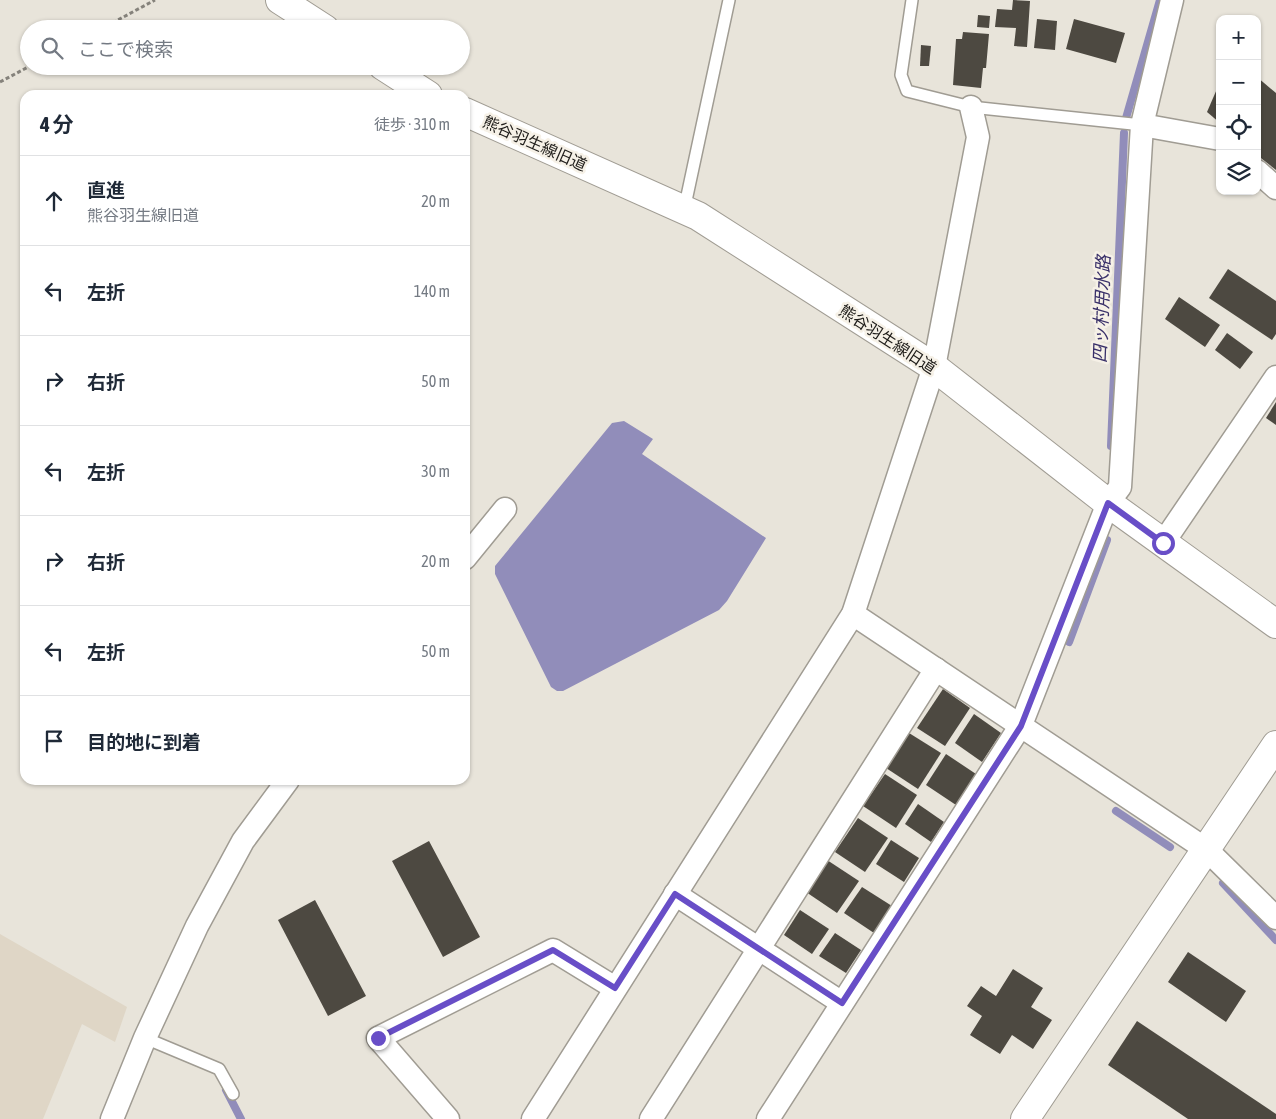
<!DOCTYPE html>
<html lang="ja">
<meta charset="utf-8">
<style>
body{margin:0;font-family:"Asap Condensed","Noto Sans JP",sans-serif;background:#f2f2f3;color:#1f2937}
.controls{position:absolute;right:15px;top:15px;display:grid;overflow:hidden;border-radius:10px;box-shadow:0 1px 4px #0004}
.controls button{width:45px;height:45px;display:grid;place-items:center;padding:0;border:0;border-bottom:1px solid #e0e1e3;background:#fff;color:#1f2937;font:25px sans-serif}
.stop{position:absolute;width:15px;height:15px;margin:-11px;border:4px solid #684ec7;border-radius:50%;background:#fff}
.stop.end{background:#684ec7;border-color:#fff;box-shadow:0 1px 5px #0008}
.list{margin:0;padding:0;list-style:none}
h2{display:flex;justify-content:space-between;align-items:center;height:65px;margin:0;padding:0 20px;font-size:21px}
h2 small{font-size:16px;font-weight:400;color:#747a83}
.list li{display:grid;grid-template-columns:32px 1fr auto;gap:15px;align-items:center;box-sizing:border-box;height:90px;padding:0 20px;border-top:1px solid #e0e1e3}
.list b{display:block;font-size:19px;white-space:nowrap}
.list p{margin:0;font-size:16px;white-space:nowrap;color:#747a83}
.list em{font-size:16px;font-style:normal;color:#747a83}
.icon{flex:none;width:28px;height:28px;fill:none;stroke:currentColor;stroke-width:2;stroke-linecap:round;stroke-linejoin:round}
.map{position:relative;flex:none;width:1276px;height:1119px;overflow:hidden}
.search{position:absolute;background:#fff;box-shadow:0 1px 4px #0004;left:20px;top:20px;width:450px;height:55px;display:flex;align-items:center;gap:12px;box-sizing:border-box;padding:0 18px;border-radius:28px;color:#747a83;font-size:19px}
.panel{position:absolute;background:#fff;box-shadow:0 1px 4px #0004;left:20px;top:90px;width:450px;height:695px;border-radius:15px}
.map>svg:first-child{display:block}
.built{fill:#dfd6c6}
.water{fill:#918dba}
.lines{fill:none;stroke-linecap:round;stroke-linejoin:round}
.stream{stroke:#918dba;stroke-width:8}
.building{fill:#4d4941}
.lane-casing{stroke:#a09c93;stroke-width:14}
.street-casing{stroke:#a09c93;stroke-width:25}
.secondary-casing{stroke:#a09c93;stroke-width:30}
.path{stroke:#85827b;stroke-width:3;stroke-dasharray:4 2.5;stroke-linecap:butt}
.lane{stroke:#fff;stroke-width:11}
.street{stroke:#fff;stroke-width:22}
.secondary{stroke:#fff;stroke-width:28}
.route{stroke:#684ec7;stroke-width:6}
.labels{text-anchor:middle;stroke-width:5;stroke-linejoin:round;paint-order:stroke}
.street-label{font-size:16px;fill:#1e1c19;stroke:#f6f1e7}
.water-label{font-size:18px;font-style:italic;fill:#393069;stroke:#f6f1e7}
</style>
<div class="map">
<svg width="1276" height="1119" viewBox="0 0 1276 1119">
<rect width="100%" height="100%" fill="#e8e4da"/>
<polygon class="built" points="0,934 127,1007 115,1042 82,1024 43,1119 0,1119"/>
<polygon class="water" points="624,421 653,439 642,454 766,538 727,601 719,610 563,691 557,691 551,687 495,574 495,566 612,423"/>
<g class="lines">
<g class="stream">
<polyline points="1126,118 1160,0"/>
<polyline points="1111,446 1124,133"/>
<polyline points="1069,642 1107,540"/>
<polyline points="1116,811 1170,847"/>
<polyline points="1223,883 1276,940"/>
<polyline points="226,1090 241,1119"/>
</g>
</g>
<g class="building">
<polygon points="1013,0 1030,1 1027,47 1014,46 1016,28 995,27 997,9 1012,10"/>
<polygon points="978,15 990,16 989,28 977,27"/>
<polygon points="1037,19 1057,21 1055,50 1034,48"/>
<polygon points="1074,19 1125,33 1116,63 1066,49"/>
<polygon points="963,32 989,34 986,68 983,68 981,88 953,85 956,39 962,39"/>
<polygon points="921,45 931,46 929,66 920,66"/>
<polygon points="1257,77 1276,93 1276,170 1257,155"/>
<polygon points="1220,82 1220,123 1207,112"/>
<polygon points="1228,269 1276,301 1276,334 1272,340 1209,298"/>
<polygon points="1179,297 1220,325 1205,347 1165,319"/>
<polygon points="1227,333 1253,352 1240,369 1215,350"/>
<polygon points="1276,402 1276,425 1266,418"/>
<polygon points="943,689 970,708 945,746 917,728"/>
<polygon points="974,714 1001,733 982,762 955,743"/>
<polygon points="909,733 941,753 918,789 886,768"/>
<polygon points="946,754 976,774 956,805 926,785"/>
<polygon points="885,774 917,795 896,828 863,806"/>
<polygon points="918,804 944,822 931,842 905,824"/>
<polygon points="858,818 888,838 865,872 835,852"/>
<polygon points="891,840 919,858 904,882 876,864"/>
<polygon points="429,841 480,937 443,957 392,861"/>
<polygon points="827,860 859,881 837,913 806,892"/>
<polygon points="862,887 892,906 874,933 844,913"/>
<polygon points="315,900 366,996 328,1016 278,920"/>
<polygon points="800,910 829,929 812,954 784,935"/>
<polygon points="835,933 861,950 846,973 819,956"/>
<polygon points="1188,952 1246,991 1226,1022 1168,982"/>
<polygon points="1013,969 1043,988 1031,1007 1052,1020 1033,1049 1012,1035 1000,1054 970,1035 982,1016 967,1006 981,986 996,996"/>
<polygon points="1137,1021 1276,1114 1276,1119 1188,1119 1108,1065"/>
</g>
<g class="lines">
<g class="lane-casing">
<g id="lane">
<polyline points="912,0 901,75 907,91 971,107 1142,125"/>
<polyline points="684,210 729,0"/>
<polyline points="145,1038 219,1069 233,1094"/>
</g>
</g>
<g class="street-casing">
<g id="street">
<polyline points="1142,125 1220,139"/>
<polyline points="1257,171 1276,188"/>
<polyline points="1163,543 1276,377"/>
<polyline points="465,558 505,509"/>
<polyline points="853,614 1207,850 1276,918"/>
<polyline points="675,894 842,1003"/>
<polyline points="112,1119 145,1038 197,926 243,841 288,780"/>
<polyline points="448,1119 378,1038 553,950 615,988"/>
<polyline points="533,1119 853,614 934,367 978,137 971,107"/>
<polyline points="651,1119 936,669"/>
<polyline points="768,1119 1021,725 1108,503 1120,487 1142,125 1172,0"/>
</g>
</g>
<g class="secondary-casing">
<g id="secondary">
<polyline points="280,0 325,29"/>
<polyline points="383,66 428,95"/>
<polyline points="465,112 698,216 934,367 1108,503 1276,624"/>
<polyline points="1025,1119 1276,745"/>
</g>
</g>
<g class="path">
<polyline points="101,29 155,0"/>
<polyline points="0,82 30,66"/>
</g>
<use href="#lane" class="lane"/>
<use href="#street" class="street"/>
<use href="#secondary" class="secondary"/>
</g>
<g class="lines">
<polyline class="route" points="378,1038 553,950 615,988 675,894 842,1003 1021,726 1108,503 1163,543"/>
</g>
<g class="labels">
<g class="street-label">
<text transform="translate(535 143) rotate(24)" y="6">熊谷羽生線旧道</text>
<text transform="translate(888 339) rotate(33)" y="6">熊谷羽生線旧道</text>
</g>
<g class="water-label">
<text transform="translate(1102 309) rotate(-88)" y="6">四ッ村用水路</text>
</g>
</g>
</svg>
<div class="controls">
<button>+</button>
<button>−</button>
<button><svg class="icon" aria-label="locate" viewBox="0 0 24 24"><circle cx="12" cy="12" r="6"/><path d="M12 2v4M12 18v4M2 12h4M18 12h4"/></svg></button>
<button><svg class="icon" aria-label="layers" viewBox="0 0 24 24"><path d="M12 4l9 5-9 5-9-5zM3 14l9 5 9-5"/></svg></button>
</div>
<div class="stop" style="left:1163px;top:543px"></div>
<div class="stop end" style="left:378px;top:1038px"></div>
<div class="search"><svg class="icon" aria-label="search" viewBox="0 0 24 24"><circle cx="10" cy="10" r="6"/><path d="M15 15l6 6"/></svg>ここで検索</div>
<section class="panel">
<h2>4 分<small>徒歩 · 310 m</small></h2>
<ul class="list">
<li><svg class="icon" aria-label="ahead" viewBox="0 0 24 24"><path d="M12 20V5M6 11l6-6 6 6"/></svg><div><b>直進</b><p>熊谷羽生線旧道</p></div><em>20 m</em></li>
<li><svg class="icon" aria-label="left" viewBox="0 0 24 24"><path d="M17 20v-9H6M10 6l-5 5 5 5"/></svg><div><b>左折</b></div><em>140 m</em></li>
<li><svg class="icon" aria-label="right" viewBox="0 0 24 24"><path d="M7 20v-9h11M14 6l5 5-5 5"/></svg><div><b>右折</b></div><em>50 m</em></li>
<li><svg class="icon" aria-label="left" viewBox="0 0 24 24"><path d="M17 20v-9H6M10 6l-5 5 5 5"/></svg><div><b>左折</b></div><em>30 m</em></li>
<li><svg class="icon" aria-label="right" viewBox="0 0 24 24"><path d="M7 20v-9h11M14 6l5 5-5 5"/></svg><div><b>右折</b></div><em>20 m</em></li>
<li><svg class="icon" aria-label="left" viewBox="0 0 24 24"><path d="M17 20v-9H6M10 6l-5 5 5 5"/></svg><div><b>左折</b></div><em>50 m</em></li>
<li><svg class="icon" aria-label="arrive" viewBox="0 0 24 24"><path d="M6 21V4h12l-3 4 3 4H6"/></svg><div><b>目的地に到着</b></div></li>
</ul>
</section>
</div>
